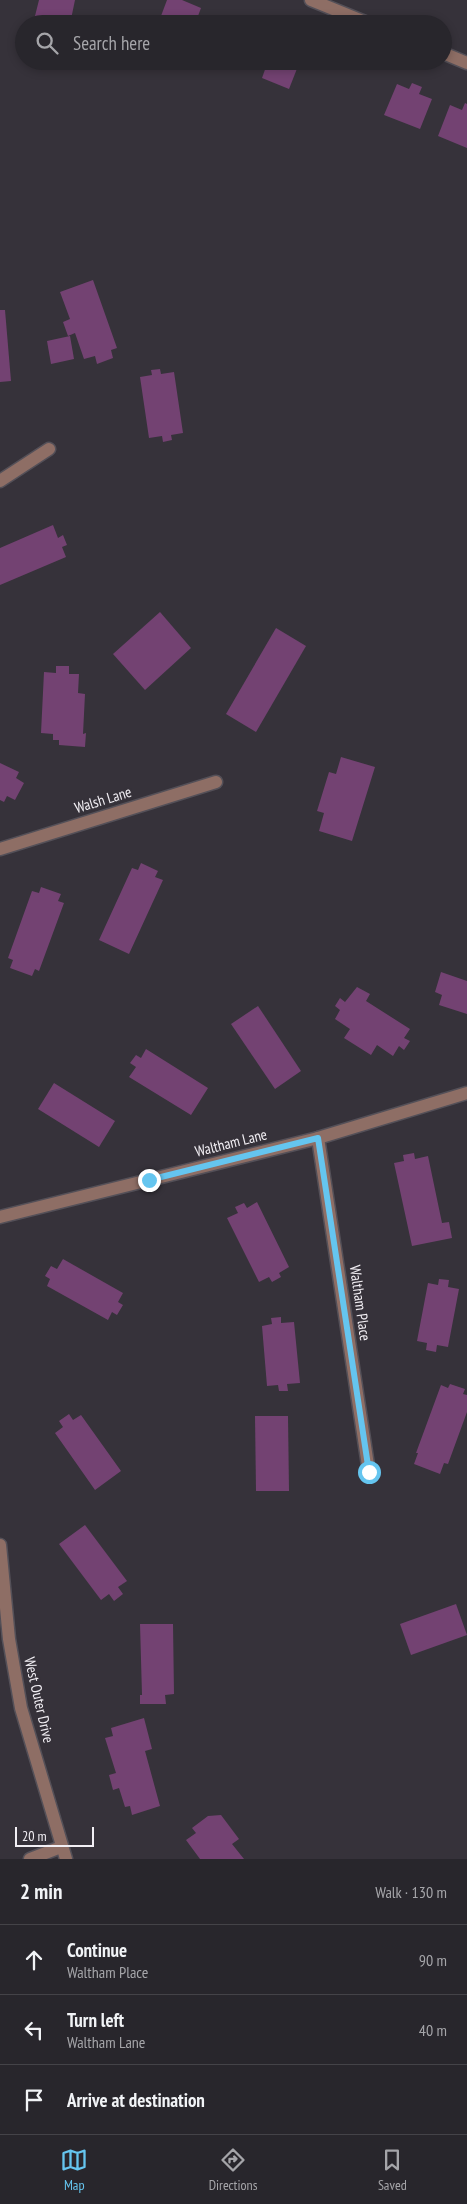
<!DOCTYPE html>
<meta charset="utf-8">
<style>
body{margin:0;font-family:"PT Sans Narrow",sans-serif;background:#343238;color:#f1f3f6}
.scale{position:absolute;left:15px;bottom:12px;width:79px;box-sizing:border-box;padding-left:5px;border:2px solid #f2eff4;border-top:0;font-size:14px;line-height:18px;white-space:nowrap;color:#f2eff4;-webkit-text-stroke:4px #36323a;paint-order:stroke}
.stop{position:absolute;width:15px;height:15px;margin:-11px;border:4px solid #65c5ef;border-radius:50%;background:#fff}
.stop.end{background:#65c5ef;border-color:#fff;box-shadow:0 1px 5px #0008}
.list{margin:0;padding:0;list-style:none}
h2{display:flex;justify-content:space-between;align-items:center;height:65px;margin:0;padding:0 20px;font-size:21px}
h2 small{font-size:16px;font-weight:400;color:#a5a5a9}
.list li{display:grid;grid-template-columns:32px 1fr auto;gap:15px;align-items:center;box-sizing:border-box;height:70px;padding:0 20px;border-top:1px solid #444348}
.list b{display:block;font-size:19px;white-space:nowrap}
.list p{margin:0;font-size:16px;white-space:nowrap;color:#a5a5a9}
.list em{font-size:16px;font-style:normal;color:#a5a5a9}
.icon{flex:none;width:28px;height:28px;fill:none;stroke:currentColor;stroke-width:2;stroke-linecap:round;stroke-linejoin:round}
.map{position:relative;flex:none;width:467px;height:1859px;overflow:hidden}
.search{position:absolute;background:#28262c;box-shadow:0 2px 8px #0003;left:15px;right:15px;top:15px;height:55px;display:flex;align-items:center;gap:12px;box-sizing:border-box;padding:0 18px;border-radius:28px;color:#a5a5a9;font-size:19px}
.sheet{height:275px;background:#28262c}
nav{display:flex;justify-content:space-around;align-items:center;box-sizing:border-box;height:70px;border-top:1px solid #444348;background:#28262c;font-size:14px;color:#a5a5a9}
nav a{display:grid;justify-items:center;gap:2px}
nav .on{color:#65c5ef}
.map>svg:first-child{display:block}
.building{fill:#734272}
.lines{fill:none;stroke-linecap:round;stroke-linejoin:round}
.minor-casing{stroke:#545058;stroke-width:15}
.tertiary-casing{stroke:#545058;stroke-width:15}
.minor{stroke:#8e6e65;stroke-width:12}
.tertiary{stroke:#8e6e65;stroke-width:12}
.route{stroke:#65c5ef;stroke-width:6}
.labels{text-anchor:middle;stroke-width:4;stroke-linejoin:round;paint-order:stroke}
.street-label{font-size:15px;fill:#f2eff4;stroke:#36323a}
</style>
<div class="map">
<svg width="467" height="1859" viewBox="0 0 467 1859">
<rect width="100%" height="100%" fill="#36323a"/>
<g class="building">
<polygon points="39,0 75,0 70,24 33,24"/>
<polygon points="167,0 182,0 201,8 195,24 158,24"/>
<polygon points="224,15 235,19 233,24 221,24"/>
<polygon points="219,61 237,61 235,68"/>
<polygon points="268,61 300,61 289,89 262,78"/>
<polygon points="412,83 422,87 419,94 432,99 420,129 384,115 397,84 409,89"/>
<polygon points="465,103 467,104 467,148 438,136 450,105 462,110"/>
<polygon points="93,280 117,348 111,350 113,358 97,364 95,356 84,359 75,333 68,336 63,322 70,319 60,292"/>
<polygon points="0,310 5,310 11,381 0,382"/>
<polygon points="70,336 74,359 51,364 47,341"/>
<polygon points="160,369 161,374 174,372 183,433 171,435 172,440 163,442 162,436 149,438 140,377 152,375 151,370"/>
<polygon points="53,525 58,538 63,535 67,545 62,547 66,557 0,585 0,548"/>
<polygon points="160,612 191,648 145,690 113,654"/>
<polygon points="276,628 306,646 256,732 226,714"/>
<polygon points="56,666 69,666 69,674 79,674 78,693 85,694 83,734 86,733 85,747 59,745 59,740 53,740 53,734 41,733 44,672 56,673"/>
<polygon points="341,757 375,767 352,841 319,831 324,813 317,811 329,772 336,774"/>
<polygon points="0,763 19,772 16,778 24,783 15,800 7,796 4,802 0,800"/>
<polygon points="141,863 158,871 155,877 163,880 129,954 99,940 132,868 138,870"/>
<polygon points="41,887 61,894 58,901 64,903 39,971 35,969 32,976 10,968 13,960 8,958 32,891 39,893"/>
<polygon points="441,972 467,981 467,1014 439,1005 442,995 435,992"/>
<polygon points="357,987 370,994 366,1001 410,1029 404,1038 410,1041 404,1050 399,1046 393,1056 377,1045 371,1055 344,1038 350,1029 335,1019 340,1010 335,1006 340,998 345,1002"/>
<polygon points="258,1006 301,1071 275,1089 231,1024"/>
<polygon points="146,1049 208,1088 191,1115 129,1077 136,1067 130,1063 136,1055 141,1058"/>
<polygon points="54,1083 115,1121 99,1147 38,1109"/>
<polygon points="414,1153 415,1159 428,1156 442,1223 449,1222 452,1238 412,1246 394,1163 404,1161 403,1155"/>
<polygon points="257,1202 289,1267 279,1273 281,1277 272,1282 269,1277 259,1282 227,1218 238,1213 235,1207 244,1203 247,1208"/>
<polygon points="63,1259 123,1293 118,1302 123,1305 117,1315 112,1312 108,1320 47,1286 50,1279 45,1276 51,1266 57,1269"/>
<polygon points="439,1279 449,1280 448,1287 459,1289 448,1347 437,1345 436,1352 426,1350 427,1343 417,1341 428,1283 438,1285"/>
<polygon points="281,1317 281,1323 294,1322 300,1383 287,1384 288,1391 279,1391 278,1385 267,1386 262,1326 272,1324 271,1318"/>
<polygon points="450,1384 465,1389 463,1394 467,1395 467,1412 448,1464 444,1463 440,1474 414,1464 418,1453 416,1453 441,1385 448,1388"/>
<polygon points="69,1414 73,1420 81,1415 121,1471 95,1490 55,1433 63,1427 59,1421"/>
<polygon points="255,1416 288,1416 289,1491 256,1491"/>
<polygon points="85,1525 127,1581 118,1587 123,1594 114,1601 109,1594 101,1600 59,1544"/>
<polygon points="456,1604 467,1635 411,1655 400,1624"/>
<polygon points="140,1624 173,1624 174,1694 165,1695 166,1704 140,1704 140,1695 142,1695"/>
<polygon points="144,1718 152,1749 145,1751 160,1806 132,1815 130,1806 125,1807 119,1788 113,1790 109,1775 116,1773 105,1738 113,1736 111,1728"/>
<polygon points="221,1815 239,1839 232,1844 244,1859 200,1859 186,1840 196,1833 192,1828 208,1816"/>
</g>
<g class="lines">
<g class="minor-casing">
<g id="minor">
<polyline points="311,0 370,24"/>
<polyline points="443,53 467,63"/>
<polyline points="0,481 49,449"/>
<polyline points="0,849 216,782"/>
<polyline points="318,1138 369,1472"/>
<polyline points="0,1217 318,1138 467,1093"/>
<polyline points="30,1859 61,1847"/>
</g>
</g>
<g class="tertiary-casing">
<polyline id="tertiary" points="0,1545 9,1639 21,1708 66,1859"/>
</g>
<use href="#minor" class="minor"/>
<use href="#tertiary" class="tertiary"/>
</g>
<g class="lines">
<polyline class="route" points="149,1180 318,1138 369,1472"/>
</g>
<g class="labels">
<g class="street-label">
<text transform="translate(103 800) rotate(-17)" y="5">Walsh Lane</text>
<text transform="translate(231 1143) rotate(-14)" y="5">Waltham Lane</text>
<text transform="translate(360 1303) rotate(82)" y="5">Waltham Place</text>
<text transform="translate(39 1700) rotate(77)" y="5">West Outer Drive</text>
</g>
</g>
</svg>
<div class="scale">20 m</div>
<div class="stop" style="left:369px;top:1472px"></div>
<div class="stop end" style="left:149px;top:1180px"></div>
<div class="search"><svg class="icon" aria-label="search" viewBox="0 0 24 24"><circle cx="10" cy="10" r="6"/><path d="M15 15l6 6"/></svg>Search here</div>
</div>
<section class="sheet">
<h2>2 min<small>Walk · 130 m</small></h2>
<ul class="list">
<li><svg class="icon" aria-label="ahead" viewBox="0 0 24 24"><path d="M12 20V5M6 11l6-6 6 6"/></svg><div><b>Continue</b><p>Waltham Place</p></div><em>90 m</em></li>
<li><svg class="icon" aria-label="left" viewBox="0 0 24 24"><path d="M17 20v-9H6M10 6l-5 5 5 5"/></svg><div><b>Turn left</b><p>Waltham Lane</p></div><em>40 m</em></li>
<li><svg class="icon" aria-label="arrive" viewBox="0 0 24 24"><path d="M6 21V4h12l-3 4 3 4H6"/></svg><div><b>Arrive at destination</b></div></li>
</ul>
</section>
<nav>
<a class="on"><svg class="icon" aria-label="map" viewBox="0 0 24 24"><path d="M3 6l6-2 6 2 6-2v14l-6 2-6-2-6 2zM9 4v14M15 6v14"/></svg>Map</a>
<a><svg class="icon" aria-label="directions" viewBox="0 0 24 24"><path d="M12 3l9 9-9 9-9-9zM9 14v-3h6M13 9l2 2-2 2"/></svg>Directions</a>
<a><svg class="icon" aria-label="saved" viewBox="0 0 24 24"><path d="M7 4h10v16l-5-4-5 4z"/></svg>Saved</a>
</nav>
